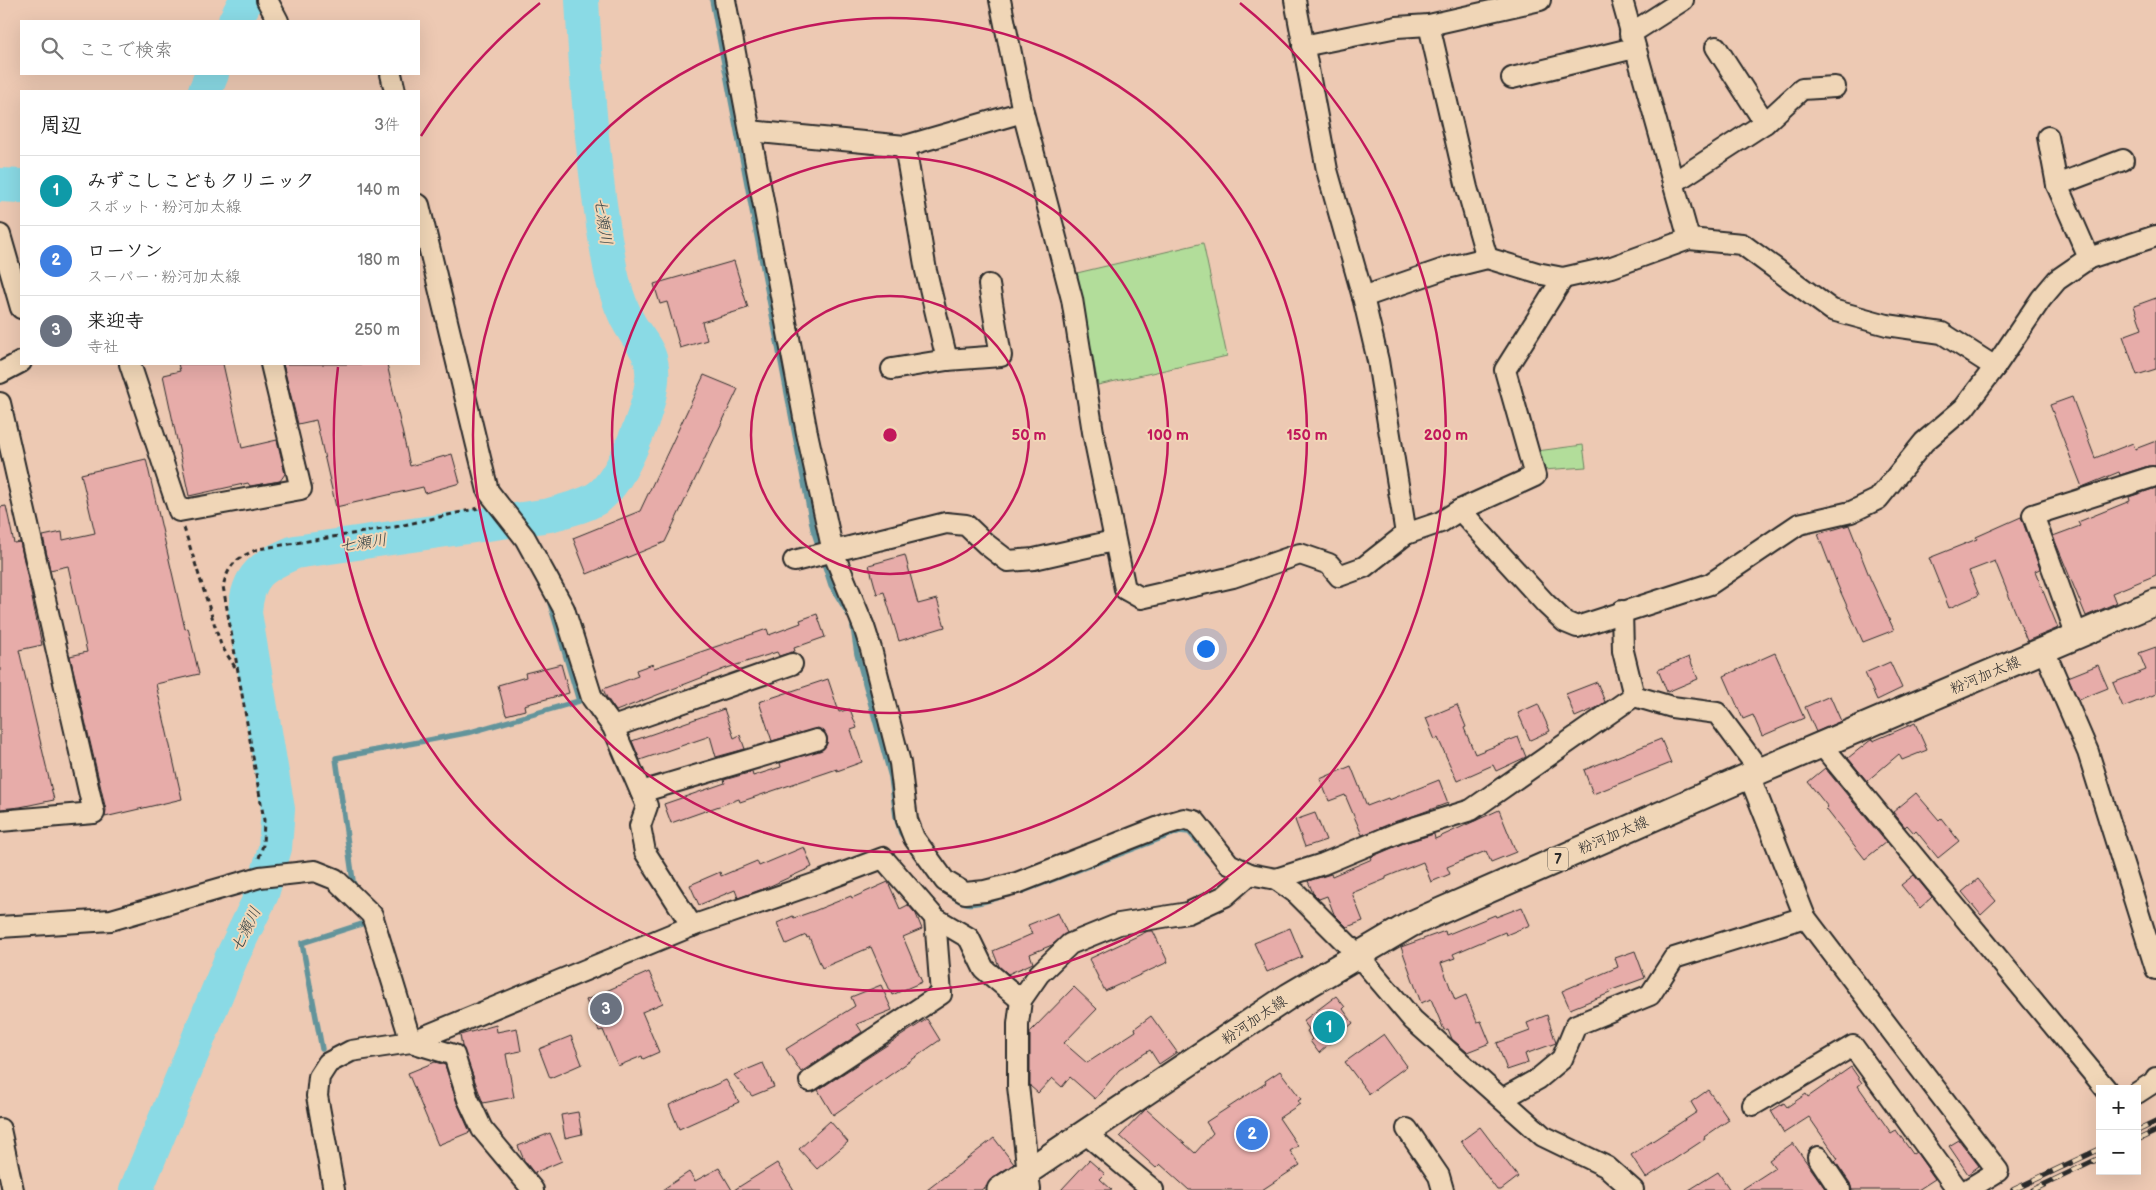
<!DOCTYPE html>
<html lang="ja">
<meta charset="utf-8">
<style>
body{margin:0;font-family:"Balsamiq Sans","Klee One",sans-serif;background:#f2f2f2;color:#222}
.controls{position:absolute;right:15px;bottom:15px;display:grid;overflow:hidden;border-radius:0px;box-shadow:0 5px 20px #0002}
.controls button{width:45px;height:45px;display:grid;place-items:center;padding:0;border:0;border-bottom:1px solid #e0e0e0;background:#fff;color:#222;font:25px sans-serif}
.you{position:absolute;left:1205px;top:648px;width:18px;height:18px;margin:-12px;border:4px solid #fff;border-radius:50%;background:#1a73e8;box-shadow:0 0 0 8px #1a73e833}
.badge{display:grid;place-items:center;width:32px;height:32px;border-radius:50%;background:#b45309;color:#fff;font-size:16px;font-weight:700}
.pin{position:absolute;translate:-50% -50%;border:2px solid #fff;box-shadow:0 1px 5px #0006}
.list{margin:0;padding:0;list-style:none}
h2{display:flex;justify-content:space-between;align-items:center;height:65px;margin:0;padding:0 20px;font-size:21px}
h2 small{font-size:16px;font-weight:400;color:#767676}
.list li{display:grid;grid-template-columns:32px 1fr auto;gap:15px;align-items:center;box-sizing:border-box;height:70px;padding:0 20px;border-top:1px solid #e0e0e0}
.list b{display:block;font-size:19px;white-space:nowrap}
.list p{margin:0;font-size:16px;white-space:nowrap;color:#767676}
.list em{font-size:16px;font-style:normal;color:#767676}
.icon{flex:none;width:28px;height:28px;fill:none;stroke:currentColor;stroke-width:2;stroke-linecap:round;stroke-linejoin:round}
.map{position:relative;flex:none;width:2156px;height:1190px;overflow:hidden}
.search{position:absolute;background:#fff;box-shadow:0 5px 20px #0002;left:20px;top:20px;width:400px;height:55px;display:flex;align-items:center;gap:12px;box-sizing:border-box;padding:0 18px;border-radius:0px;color:#767676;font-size:19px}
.panel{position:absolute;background:#fff;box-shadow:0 5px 20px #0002;left:20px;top:90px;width:400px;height:275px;border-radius:0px}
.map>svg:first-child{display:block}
.green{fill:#b2dd9a;stroke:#6e8462}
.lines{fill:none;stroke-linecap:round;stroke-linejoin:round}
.stream{stroke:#64949b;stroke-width:5.5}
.river{stroke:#8adae5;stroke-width:34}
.building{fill:#e7aca9;stroke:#2b2b2b}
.minor-casing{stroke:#2b2b2b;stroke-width:24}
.major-casing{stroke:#2b2b2b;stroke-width:29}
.path{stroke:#2b2b2b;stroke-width:3;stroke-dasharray:5 4;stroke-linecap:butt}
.minor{stroke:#f0d6b7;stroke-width:20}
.major{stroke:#f0d6b7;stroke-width:25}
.rail-casing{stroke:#2b2b2b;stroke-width:5.5}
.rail{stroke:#f0d6b7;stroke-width:4;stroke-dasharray:11;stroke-linecap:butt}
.ring{fill:none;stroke:#c2185b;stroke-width:2.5}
.labels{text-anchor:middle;stroke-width:4;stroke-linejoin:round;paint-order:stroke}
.shield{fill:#f0d6b7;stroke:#665e55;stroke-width:1}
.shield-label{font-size:14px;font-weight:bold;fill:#2b2b2b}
.street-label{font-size:15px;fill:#2b2b2b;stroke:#f0d6b7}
.water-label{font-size:16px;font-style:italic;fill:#394547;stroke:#f0d6b7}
.centre{fill:#c2185b;stroke:#f0d6b7;stroke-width:2.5}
.ring-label{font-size:15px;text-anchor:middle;font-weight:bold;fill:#c2185b;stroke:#f0d6b7;stroke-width:4;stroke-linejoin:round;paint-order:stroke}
</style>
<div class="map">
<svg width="2156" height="1190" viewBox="0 0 2156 1190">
<rect width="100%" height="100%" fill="#edc9b3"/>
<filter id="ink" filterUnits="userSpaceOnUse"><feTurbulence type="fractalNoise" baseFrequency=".02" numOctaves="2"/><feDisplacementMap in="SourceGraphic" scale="10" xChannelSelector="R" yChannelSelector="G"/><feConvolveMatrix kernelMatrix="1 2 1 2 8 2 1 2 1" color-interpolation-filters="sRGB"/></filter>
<g filter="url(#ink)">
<g class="green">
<polygon points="1203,243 1227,356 1098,385 1077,273"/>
<polygon points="1583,445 1586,467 1543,470 1537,451"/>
</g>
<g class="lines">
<g class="stream">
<polyline points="712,0 813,529 831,585 852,620 857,654 891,777 896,817 901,833 906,840"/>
<polyline points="356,890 353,881 336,758 471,732 579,701 549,600"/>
<polyline points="1023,891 1180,831 1189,832 1208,853"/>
<path d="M947,892c19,17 28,12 50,6"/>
<polyline points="322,1049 302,943 365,923 364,919"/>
</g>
<g class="river">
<polyline points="235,21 246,0"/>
<polyline points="205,91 212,74"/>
<polyline points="0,185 21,186"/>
<path d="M136,1190l95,-231 31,-65 13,-46 3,-39 -33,-196c2,-38 17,-47 50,-61l255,-37c16,-5 37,-9 50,-19 24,-20 49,-86 52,-116 3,-32 -16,-39 -27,-65 -6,-13 -11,-29 -14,-43 -17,-90 -24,-181 -29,-272"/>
</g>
</g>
<g class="building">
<polygon points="734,261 748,308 702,322 707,340 680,348 667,302 660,304 654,284"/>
<polygon points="2156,298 2156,369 2137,375 2123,336 2142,329 2134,306"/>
<polygon points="178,364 223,364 242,448 277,440 285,474 280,481 250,486 248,483 189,496 163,375 180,371"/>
<polygon points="283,364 387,364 410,466 452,454 460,483 425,493 423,487 336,507 316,420 298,424"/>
<polygon points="704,375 738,389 665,542 587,574 573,538 640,511"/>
<polygon points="2072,397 2095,458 2133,443 2135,449 2156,441 2156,466 2148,466 2120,475 2119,472 2082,487 2050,405"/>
<polygon points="146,459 185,629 188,628 199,674 156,684 182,799 105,817 106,810 70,656 87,652 68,566 50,570 43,536 62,532 63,540 95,533 81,474"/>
<polygon points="2156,488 2156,575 2112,593 2116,603 2086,616 2053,536 2080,526 2078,522 2130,501 2129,497"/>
<polygon points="6,506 14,543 20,542 42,645 19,650 54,800 20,807 0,809 0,507"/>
<polygon points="2021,517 2040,569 2035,571 2058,628 2027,641 1995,561 1969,571 1979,595 1949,608 1929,558 1977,539 1976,537"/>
<polygon points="1849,525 1870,578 1894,630 1863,642 1838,586 1818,534"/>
<polygon points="905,555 918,604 937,599 945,627 899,641 884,592 877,594 869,565"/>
<polygon points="817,614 825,637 794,648 795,651 779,656 777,652 724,669 616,711 607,698 603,689 638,676 636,670 653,664 654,668 767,629 769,635 801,623 800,620"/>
<polygon points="2156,647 2156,694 2123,707 2113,683 2146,670 2139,653"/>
<polygon points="1775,653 1804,718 1762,736 1753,715 1743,719 1724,676"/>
<polygon points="1689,657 1698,679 1667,692 1658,670"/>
<polygon points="1890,662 1902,688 1877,700 1865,673"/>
<polygon points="561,664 569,693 524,705 525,710 506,715 498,685 526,677 525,673"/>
<polygon points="2098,665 2108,688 2078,700 2068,677"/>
<polygon points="828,679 839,712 850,709 857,728 851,730 862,762 837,771 837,769 740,802 739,799 671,823 664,804 725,783 724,780 752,772 753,776 781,767 780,763 824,748 827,743 827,737 824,731 818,728 772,741 759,702"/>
<polygon points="1597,682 1605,702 1596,708 1575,717 1566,694"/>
<polygon points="1830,696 1841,721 1816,732 1805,707"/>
<polygon points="1538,704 1550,731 1530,740 1518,713"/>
<polygon points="1457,705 1466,727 1464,728 1475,754 1518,737 1526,757 1496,771 1493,765 1457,781 1438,738 1435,740 1426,718"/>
<polygon points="724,709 734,738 740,735 745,749 716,757 710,736 640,760 632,741"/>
<polygon points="1915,723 1927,750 1902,760 1899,754 1867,781 1848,758 1872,739 1873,741"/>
<polygon points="1661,739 1671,763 1593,794 1584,770"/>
<polygon points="1351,766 1367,806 1388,798 1389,800 1439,780 1448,803 1362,835 1345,795 1329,801 1320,779"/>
<polygon points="1825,768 1886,842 1865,859 1826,809 1828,807 1808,782"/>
<polygon points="1916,793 1939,820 1941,818 1959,841 1938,858 1916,831 1914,833 1907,825 1905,827 1893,812"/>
<polygon points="1499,810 1516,852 1491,862 1486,851 1447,867 1450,874 1431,882 1423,862 1386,877 1386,879 1352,893 1363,921 1347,927 1334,914 1327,896 1319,899 1313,893 1308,881 1331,874 1332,876 1372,859 1371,857 1404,843 1434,834 1435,839"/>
<polygon points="1315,813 1326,840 1305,847 1295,820"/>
<polygon points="804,847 812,867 768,887 738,898 735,890 699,905 690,885 720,872 721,876 757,861 759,866"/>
<polygon points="1914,875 1932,897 1920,908 1901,885"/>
<polygon points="1978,879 1996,901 1981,915 1962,892"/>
<polygon points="888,882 900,909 908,905 916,914 922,929 903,937 922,982 892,995 871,947 822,968 809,937 807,938 806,935 786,944 777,923 793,916 794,918 814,911 851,896 852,898"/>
<polygon points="1522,907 1530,925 1506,935 1505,932 1453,954 1455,958 1441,963 1455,1000 1466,995 1477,1022 1481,1021 1490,1043 1467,1052 1452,1039 1448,1029 1444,1030 1431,999 1421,1003 1401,947 1445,931 1446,935 1495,915 1496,917"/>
<polygon points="1058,913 1067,933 1052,945 1030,954 1033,963 1008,974 999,966 993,951 1032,934 1028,925"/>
<polygon points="1290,928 1302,957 1267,972 1254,943"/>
<polygon points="1148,931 1153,931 1168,962 1105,991 1089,959"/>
<polygon points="1635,951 1645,978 1609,991 1610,993 1570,1009 1562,991 1618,967 1615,958"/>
<polygon points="649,972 663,1003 642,1012 659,1052 643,1059 642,1056 618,1066 603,1030 599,1031 586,1000"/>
<polygon points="881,985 892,1010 857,1024 862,1032 801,1072 786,1049 855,1006 851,997"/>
<polygon points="1074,987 1097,1009 1064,1043 1087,1063 1136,1031 1135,1028 1151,1016 1177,1052 1159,1064 1150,1050 1119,1070 1095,1099 1070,1077 1062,1087 1052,1078 1038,1093 1030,1086 1030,1032"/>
<polygon points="1336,996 1345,1007 1343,1009 1353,1023 1319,1053 1310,1041 1312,1039 1307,1031 1309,1029 1303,1021"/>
<polygon points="1547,1015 1556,1043 1525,1054 1528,1063 1507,1070 1497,1043 1530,1031 1527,1023"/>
<polygon points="927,1019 940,1040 833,1115 818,1090"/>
<polygon points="496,1025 497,1032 517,1028 521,1051 506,1054 514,1097 483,1103 462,1046 460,1035"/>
<polygon points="1384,1034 1407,1066 1369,1094 1345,1062"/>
<polygon points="571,1036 582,1064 550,1078 539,1049"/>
<polygon points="435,1062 445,1065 457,1103 470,1132 438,1145 408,1073"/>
<polygon points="763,1063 774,1087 752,1096 734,1075"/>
<polygon points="1851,1067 1862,1083 1858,1086 1891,1133 1896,1130 1913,1154 1916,1152 1935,1179 1918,1190 1852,1190 1850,1183 1835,1161 1838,1159 1809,1117 1784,1133 1771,1111 1784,1103 1787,1107 1806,1094 1808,1097"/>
<polygon points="1280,1071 1301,1099 1298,1101 1300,1104 1279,1118 1298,1146 1290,1151 1300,1165 1262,1190 1189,1190 1160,1164 1156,1168 1120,1136 1146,1109 1195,1153 1213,1133 1206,1122 1266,1083 1265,1081"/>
<polygon points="726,1080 739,1102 679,1129 669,1105"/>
<polygon points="1708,1090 1729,1120 1704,1137 1705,1139 1646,1178 1631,1155 1697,1112 1691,1102"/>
<polygon points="578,1112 582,1134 565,1138 561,1115"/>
<polygon points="830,1121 848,1142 817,1169 799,1149"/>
<polygon points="1480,1127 1518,1177 1501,1190 1497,1190 1461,1141"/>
<polygon points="550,1133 562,1161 534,1173 524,1160 518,1146"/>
<polygon points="994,1138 1014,1164 992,1178 987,1186 981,1190 927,1190"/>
<polygon points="1959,1140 1979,1166 1968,1174 1949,1146"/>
<polygon points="1793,1143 1826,1190 1741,1190 1775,1168 1769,1160"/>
<polygon points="1089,1160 1105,1174 1100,1179 1112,1190 1061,1190"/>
<polygon points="777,1163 794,1190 734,1190"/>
<polygon points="719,1168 732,1190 662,1190 689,1172 695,1181"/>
<polygon points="1718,1172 1730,1190 1689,1190"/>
</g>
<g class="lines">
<g class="minor-casing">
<g id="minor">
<polyline points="267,0 278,21"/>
<polyline points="725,0 807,433 833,552 864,627 871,649 900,763 907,820 914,838 945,881 965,893 985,891 1017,883 1167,824 1184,819 1195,821 1229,864 1250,874 1276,879 1296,893 1357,954 1413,1020 1543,1136 1607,1167 1633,1190"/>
<polyline points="1000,0 1023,112 1072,299 1093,432 1125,589 1141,598 1233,577 1300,554 1329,564 1339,576 1364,567 1406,534 1441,522 1460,510 1546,604 1565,622 1577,627 1710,584 1799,524 1851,512 1878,499 1924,442 1964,408 1995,367 2041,299 2057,280 2089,258 2156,236"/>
<polyline points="1295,0 1327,170 1363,297 1378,361 1406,534"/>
<polyline points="1622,0 1689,239"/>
<polyline points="1429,25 1467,188 1487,258"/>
<polyline points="1630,34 1683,0"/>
<polyline points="1303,46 1397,27 1429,25 1540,0"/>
<polyline points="1716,47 1765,123"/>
<polyline points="391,74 395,91"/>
<polyline points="1512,78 1634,48"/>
<polyline points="750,131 905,146 1023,112"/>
<polyline points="2048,137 2057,185 2089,258"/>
<polyline points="905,146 926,271 947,360"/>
<polyline points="1673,183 1765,123 1802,89 1835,87"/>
<polyline points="2057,185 2123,160"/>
<polyline points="419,205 488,491 525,538 564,609 592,698 613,727 647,806 640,826 645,852 692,926"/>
<polyline points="0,235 21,308"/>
<polyline points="1363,297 1447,268 1487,258 1537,273 1563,278 1612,267 1689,239 1742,244 1832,310 1887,325 1942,333 1995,367"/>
<polyline points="130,364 179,511 301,489 271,364"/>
<polyline points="892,369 947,360 1001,356 989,285"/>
<polyline points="0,373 21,362"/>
<polyline points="0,403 94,813 0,821"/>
<polyline points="1460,510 1535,476 1505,370 1563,278"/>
<polyline points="794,561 946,523 966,525 986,544 1008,561 1034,559 1113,541"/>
<polyline points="1622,611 1623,651 1634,696"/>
<polyline points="2077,636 2033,515 2152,477"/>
<polyline points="2044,650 2088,752 2156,969"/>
<polyline points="1634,696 1672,707 1717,713 1760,771"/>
<polyline points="613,727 792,664"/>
<polyline points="1821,744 2106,1089"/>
<polyline points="1749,775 1805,917 1998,1171 1967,1190"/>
<polyline points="641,792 816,740"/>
<polyline points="1276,879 1323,864 1400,832 1471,810 1634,696"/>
<polyline points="0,927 111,920 260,877 315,871 335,879 372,915 411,1042"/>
<polyline points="411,1042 454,1055 468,1099 482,1129 533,1190"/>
<polyline points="810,1081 941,994 935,918"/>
<polyline points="2137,1093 2154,1082 2156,1078"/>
<polyline points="1502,1099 1538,1079 1562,1059 1576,1025 1650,995 1674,958 1805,917"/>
<polyline points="1753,1105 1853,1046 1958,1190"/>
<polyline points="0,1129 13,1190"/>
<polyline points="1407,1129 1439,1176 1443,1190"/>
<polyline points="1085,1133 1153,1190"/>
<polyline points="1818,1157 1840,1190"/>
<polyline points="334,1190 317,1096 319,1077 328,1063 351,1051 411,1042 692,926 817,883 883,858 935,918 969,938 984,969 1021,1000"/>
<polyline points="1030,1190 1018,1086 1018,1024 1021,1000 1039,974 1070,944 1119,924 1188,913 1225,896 1250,874"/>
</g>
</g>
<g class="major-casing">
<polyline id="major" points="1000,1190 1289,996 1411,924 1760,771 2156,602"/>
</g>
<g class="path">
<polyline points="184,528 221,645 235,667"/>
<path d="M259,858l4,-13 1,-25 -41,-234c7,-24 13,-27 35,-37l137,-22 84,-19"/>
</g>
<use href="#minor" class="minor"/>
<use href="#major" class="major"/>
<g class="rail-casing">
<g id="rail">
<polyline points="2137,1131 2156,1122"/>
<polyline points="2137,1140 2156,1131"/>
<polyline points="2013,1190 2100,1149"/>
<polyline points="2033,1190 2100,1158"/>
</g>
</g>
<use href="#rail" class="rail"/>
</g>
</g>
<g class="ring">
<circle cx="890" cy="435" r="139"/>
<circle cx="890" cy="435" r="278"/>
<circle cx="890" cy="435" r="417"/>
<path d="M421 136A556 556 0 0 1 540 3M1240 3A556 556 0 1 1 338 367"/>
</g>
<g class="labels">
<rect class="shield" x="1548" y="847.5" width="20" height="23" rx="4"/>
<g class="shield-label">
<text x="1558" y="864">7</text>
</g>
<g class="street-label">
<text transform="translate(1985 675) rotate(-23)" y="5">粉河加太線</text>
<text transform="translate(1613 835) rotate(-23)" y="5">粉河加太線</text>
<text transform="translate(1254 1020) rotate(-34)" y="5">粉河加太線</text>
</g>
<g class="water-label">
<text transform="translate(604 221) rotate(82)" y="6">七瀬川</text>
<text transform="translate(363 542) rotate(-8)" y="6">七瀬川</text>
<text transform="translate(245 929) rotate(-64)" y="6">七瀬川</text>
</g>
</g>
<circle cx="890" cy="435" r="8" class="centre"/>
<g class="ring-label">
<text x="1029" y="440">50 m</text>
<text x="1168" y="440">100 m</text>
<text x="1307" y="440">150 m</text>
<text x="1446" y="440">200 m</text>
</g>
</svg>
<div class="controls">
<button>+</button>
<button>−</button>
</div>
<div class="you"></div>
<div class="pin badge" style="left:1329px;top:1027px;background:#0f9aa8">1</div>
<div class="pin badge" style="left:1252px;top:1134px;background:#3f7fe0">2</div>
<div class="pin badge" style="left:606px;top:1009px;background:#6b7280">3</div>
<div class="search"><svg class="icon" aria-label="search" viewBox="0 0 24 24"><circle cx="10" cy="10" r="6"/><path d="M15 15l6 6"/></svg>ここで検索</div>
<section class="panel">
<h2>周辺<small>3件</small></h2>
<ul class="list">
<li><span class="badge" style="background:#0f9aa8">1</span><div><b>みずこしこどもクリニック</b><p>スポット · 粉河加太線</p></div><em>140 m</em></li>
<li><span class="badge" style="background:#3f7fe0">2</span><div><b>ローソン</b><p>スーパー · 粉河加太線</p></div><em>180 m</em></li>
<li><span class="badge" style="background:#6b7280">3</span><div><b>来迎寺</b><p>寺社</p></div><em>250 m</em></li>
</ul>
</section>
</div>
